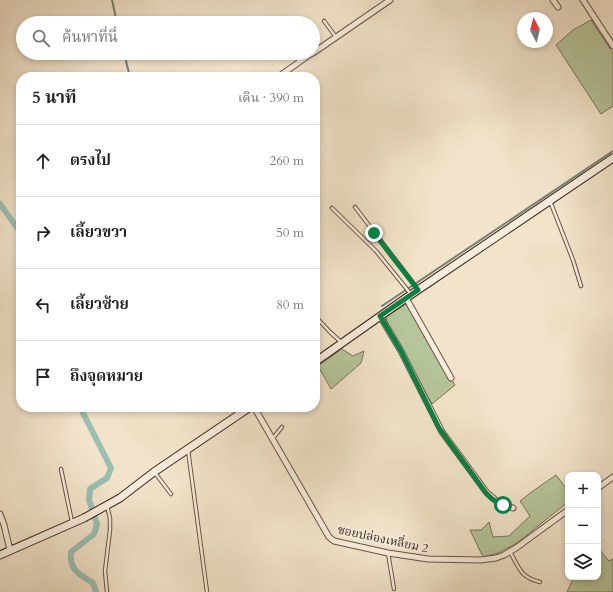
<!DOCTYPE html>
<html lang="th">
<meta charset="utf-8">
<style>
body{margin:0;font-family:Cardo,"Noto Serif Thai",serif;background:#f6f6f6;color:#222}
.controls{position:absolute;right:12px;bottom:12px;display:grid;overflow:hidden;border-radius:8px;box-shadow:0 2px 6px #0003}
.controls button{width:36px;height:36px;display:grid;place-items:center;padding:0;border:0;border-bottom:1px solid #e0e0e0;background:#fff;color:#222;font:20px sans-serif}
.compass{position:absolute;left:517px;top:12px;width:36px;height:36px;border-radius:50%;background:#fff;box-shadow:0 2px 6px #0003;rotate:353deg}
.stop{position:absolute;width:12px;height:12px;margin:-9px;border:3px solid #0b8043;border-radius:50%;background:#fff}
.stop.end{background:#0b8043;border-color:#fff;box-shadow:0 1px 4px #0008}
.list{margin:0;padding:0;list-style:none}
h2{display:flex;justify-content:space-between;align-items:center;height:52px;margin:0;padding:0 16px;font-size:17px}
h2 small{font-size:13px;font-weight:400;color:#767676}
.list li{display:grid;grid-template-columns:26px 1fr auto;gap:12px;align-items:center;box-sizing:border-box;height:72px;padding:0 16px;border-top:1px solid #e0e0e0}
.list b{display:block;font-size:15px;white-space:nowrap}
.list em{font-size:13px;font-style:normal;color:#767676}
.icon{flex:none;width:22px;height:22px;fill:none;stroke:currentColor;stroke-width:2;stroke-linecap:round;stroke-linejoin:round}
.map{position:relative;flex:none;width:613px;height:592px;overflow:hidden}
.search{position:absolute;background:#fff;box-shadow:0 2px 6px #0003;left:16px;top:16px;width:304px;height:44px;display:flex;align-items:center;gap:10px;box-sizing:border-box;padding:0 14px;border-radius:22px;color:#767676;font-size:15px}
.panel{position:absolute;background:#fff;box-shadow:0 2px 6px #0003;left:16px;top:72px;width:304px;height:340px;border-radius:16px}
.map>svg:first-child{display:block}
.green{fill:#b6c59b;stroke:#79745a}
.lines{fill:none;stroke-linecap:round;stroke-linejoin:round}
.stream{stroke:#768174;stroke-width:2}
.canal{stroke:#9cbfb2;stroke-width:6}
.lane-casing{stroke:#6a5345;stroke-width:4.5}
.street-casing{stroke:#6a5345;stroke-width:7}
.secondary-casing{stroke:#3c2318;stroke-width:9}
.lane{stroke:#f7eddd;stroke-width:2.5}
.street{stroke:#f7eddd;stroke-width:5}
.secondary{stroke:#f7eddd;stroke-width:7}
.route{stroke:#0b8043;stroke-width:5}
.labels{text-anchor:middle;stroke-width:4;stroke-linejoin:round;paint-order:stroke}
.street-label{font-size:12px;fill:#3c2318;stroke:#f7eddd}
</style>
<div class="map">
<svg width="613" height="592" viewBox="0 0 613 592">
<rect width="100%" height="100%" fill="#f2e4cb"/>
<filter id="stains"><feTurbulence type="fractalNoise" baseFrequency=".005" numOctaves="4"/><feColorMatrix values="0 0 0 0 .2 0 0 0 0 .09 0 0 0 0 .02 0 0 0 .5 -.17"/></filter>
<radialGradient id="worn" r=".72"><stop offset=".6" stop-color="#630" stop-opacity="0"/><stop offset="1" stop-color="#630" stop-opacity=".3"/></radialGradient>
<g class="green">
<polygon points="591,20 613,53 613,106 601,114 556,45 573,30"/>
<polygon points="406,304 455,385 432,404 387,322 386,317"/>
<polygon points="342,349 353,356 364,351 361,363 331,389 318,366"/>
<polygon points="556,475 568,491 568,502 517,543 498,553 483,557 470,530 481,530 489,522 493,537 509,536 530,516 520,501 533,491"/>
<polygon points="598,548 609,561 613,559 613,592 567,592 574,577 598,577"/>
</g>
<g class="lines">
<g class="stream">
<polyline points="112,0 117,23"/>
<polyline points="124,53 130,77"/>
<polyline points="382,306 613,151"/>
</g>
<g class="canal">
<polyline points="0,204 21,233"/>
<path d="M80,407l31,61 -4,10 -17,11 -1,11 8,24 -3,10 -23,18c-2,18 9,23 22,31l3,9"/>
</g>
<g class="lane-casing">
<g id="lane">
<polyline points="324,21 336,37"/>
<polyline points="550,201 573,260 581,286"/>
<polyline points="19,205 21,210"/>
<polyline points="355,207 418,289"/>
<polyline points="332,208 376,251 410,293"/>
<polyline points="315,316 330,332 341,342"/>
<polyline points="273,438 282,427"/>
<polyline points="188,450 207,592"/>
<polyline points="61,469 72,522"/>
<polyline points="155,473 171,494"/>
<path d="M510,552c10,17 10,25 30,30"/>
<polyline points="388,553 394,589"/>
<polyline points="107,592 105,571 110,530 110,518 107,506"/>
</g>
</g>
<g class="street-casing">
<g id="street">
<polyline points="553,0 558,7"/>
<polyline points="583,0 613,46"/>
<polyline points="313,53 390,0"/>
<polyline points="278,77 312,53"/>
<polyline points="406,298 451,378"/>
<polyline points="380,316 401,351 442,432 487,493 499,503 513,508"/>
<polyline points="254,407 329,537 334,541 388,553 428,559 481,560 496,558 504,555 516,548 568,510"/>
<polyline points="598,488 613,477"/>
<polyline points="0,514 4,525 10,550"/>
</g>
</g>
<g class="secondary-casing">
<g id="secondary">
<polyline points="315,362 406,298 613,158"/>
<polyline points="0,555 84,518 120,498 154,472 250,407"/>
</g>
</g>
<use href="#lane" class="lane"/>
<use href="#street" class="street"/>
<use href="#secondary" class="secondary"/>
</g>
<g class="lines">
<polyline class="route" points="374,233 418,290 380,316 401,351 439,428 486,493 492,499 503,505"/>
</g>
<g class="labels">
<g class="street-label">
<text transform="translate(383 539) rotate(12)" y="4">ซอยปล่องเหลี่ยม 2</text>
</g>
</g>
<rect width="100%" height="100%" filter="url(#stains)"/>
<rect width="100%" height="100%" fill="url(#worn)"/>
</svg>
<div class="controls">
<button>+</button>
<button>−</button>
<button><svg class="icon" aria-label="layers" viewBox="0 0 24 24"><path d="M12 4l9 5-9 5-9-5zM3 14l9 5 9-5"/></svg></button>
</div>
<svg class="compass" viewBox="-18 -18 36 36"><path d="M0-13l5 13h-10z" fill="#e53935"/><path d="M0 13l5-13h-10z" fill="#767676"/></svg>
<div class="stop" style="left:503px;top:505px"></div>
<div class="stop end" style="left:374px;top:233px"></div>
<div class="search"><svg class="icon" aria-label="search" viewBox="0 0 24 24"><circle cx="10" cy="10" r="6"/><path d="M15 15l6 6"/></svg>ค้นหาที่นี่</div>
<section class="panel">
<h2>5 นาที<small>เดิน · 390 m</small></h2>
<ul class="list">
<li><svg class="icon" aria-label="ahead" viewBox="0 0 24 24"><path d="M12 20V5M6 11l6-6 6 6"/></svg><div><b>ตรงไป</b></div><em>260 m</em></li>
<li><svg class="icon" aria-label="right" viewBox="0 0 24 24"><path d="M7 20v-9h11M14 6l5 5-5 5"/></svg><div><b>เลี้ยวขวา</b></div><em>50 m</em></li>
<li><svg class="icon" aria-label="left" viewBox="0 0 24 24"><path d="M17 20v-9H6M10 6l-5 5 5 5"/></svg><div><b>เลี้ยวซ้าย</b></div><em>80 m</em></li>
<li><svg class="icon" aria-label="arrive" viewBox="0 0 24 24"><path d="M6 21V4h12l-3 4 3 4H6"/></svg><div><b>ถึงจุดหมาย</b></div></li>
</ul>
</section>
</div>
